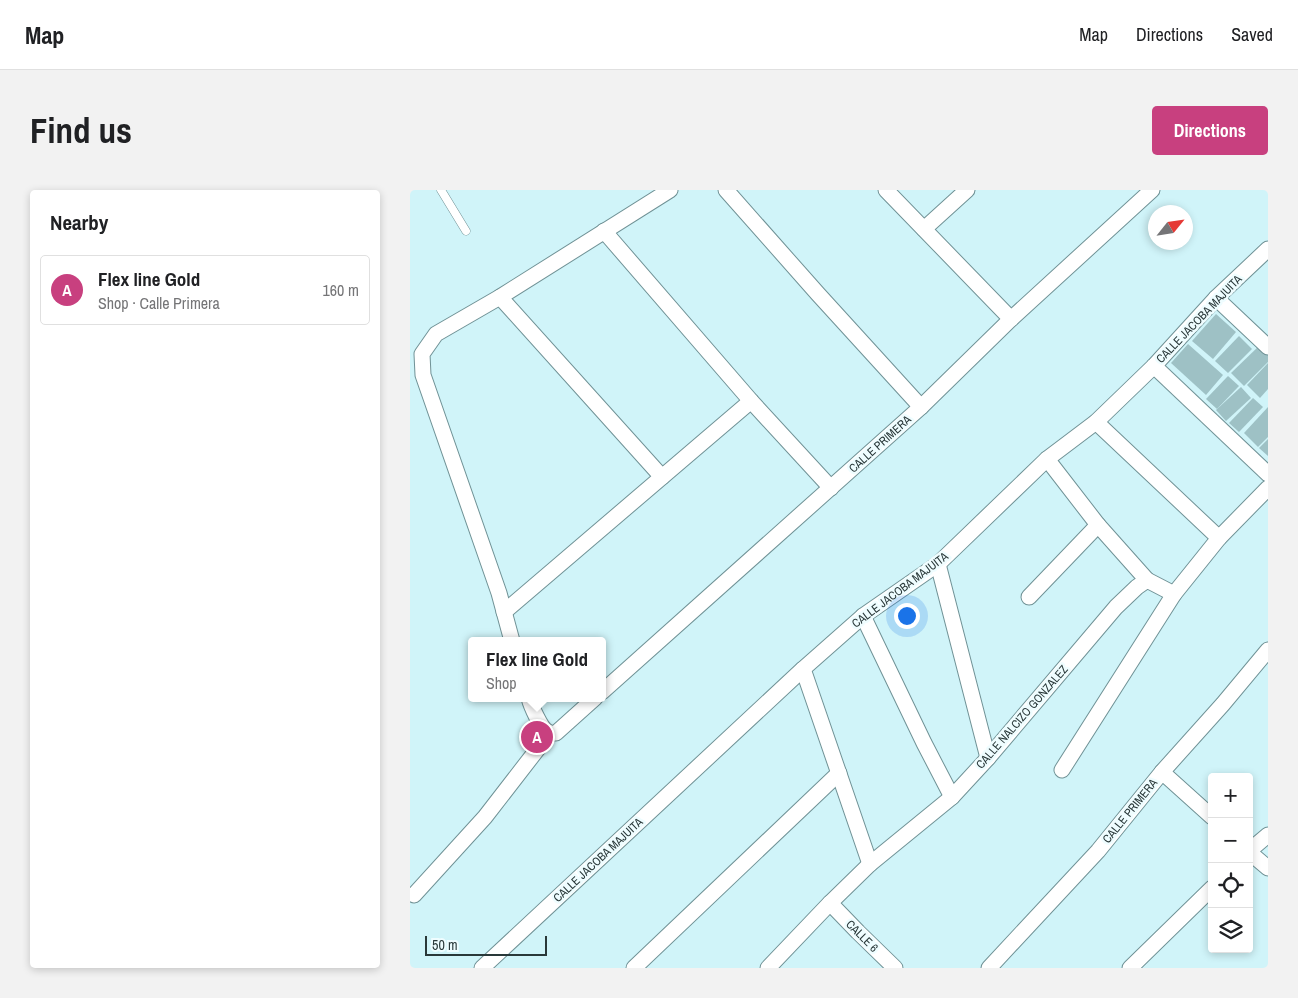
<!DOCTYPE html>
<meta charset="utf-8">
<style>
body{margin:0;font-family:"Archivo Narrow",sans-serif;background:#f2f2f2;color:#202124}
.controls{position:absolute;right:15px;bottom:15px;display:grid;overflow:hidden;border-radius:5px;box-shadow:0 2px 8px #0003}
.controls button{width:45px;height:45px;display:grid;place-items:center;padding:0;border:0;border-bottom:1px solid #e0e0e0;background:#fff;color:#202124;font:25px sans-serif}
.compass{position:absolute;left:738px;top:15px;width:45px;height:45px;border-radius:50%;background:#fff;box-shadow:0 2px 8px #0003;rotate:60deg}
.scale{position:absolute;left:15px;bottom:12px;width:122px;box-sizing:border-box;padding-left:5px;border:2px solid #293839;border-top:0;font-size:14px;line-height:18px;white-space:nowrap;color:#293839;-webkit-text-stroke:4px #effdff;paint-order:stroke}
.you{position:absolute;left:496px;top:425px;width:18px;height:18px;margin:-12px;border:4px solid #fff;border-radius:50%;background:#1a73e8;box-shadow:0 0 0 8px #1a73e833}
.badge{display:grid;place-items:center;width:32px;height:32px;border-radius:50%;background:#c8407f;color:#fff;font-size:16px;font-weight:700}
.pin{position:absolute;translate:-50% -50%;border:2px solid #fff;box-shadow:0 1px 5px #0006}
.popup{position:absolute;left:58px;top:447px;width:138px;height:65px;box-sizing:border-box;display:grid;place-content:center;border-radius:5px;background:#fff;filter:drop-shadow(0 1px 4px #0005);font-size:16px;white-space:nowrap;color:#757577}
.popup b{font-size:19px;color:#202124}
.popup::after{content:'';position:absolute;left:50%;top:100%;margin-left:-10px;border:10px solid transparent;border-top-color:#fff}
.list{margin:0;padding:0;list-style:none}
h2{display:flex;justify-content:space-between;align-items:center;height:65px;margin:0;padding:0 20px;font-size:21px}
h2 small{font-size:16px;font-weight:400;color:#757577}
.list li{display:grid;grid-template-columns:32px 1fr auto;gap:15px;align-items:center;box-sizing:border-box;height:70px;margin:0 10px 10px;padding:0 10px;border:1px solid #e0e0e0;border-radius:5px}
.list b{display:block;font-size:19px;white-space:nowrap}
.list p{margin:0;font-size:16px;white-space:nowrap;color:#757577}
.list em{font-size:16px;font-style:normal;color:#757577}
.icon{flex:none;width:28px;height:28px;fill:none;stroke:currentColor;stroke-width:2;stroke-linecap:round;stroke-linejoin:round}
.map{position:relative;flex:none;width:858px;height:778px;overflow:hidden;border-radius:5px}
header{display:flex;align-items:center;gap:30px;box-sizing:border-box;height:70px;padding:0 25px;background:#fff;border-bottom:1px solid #e0e0e0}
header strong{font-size:24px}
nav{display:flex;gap:28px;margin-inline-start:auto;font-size:18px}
.intro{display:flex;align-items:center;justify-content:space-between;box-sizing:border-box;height:120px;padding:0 30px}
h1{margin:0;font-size:35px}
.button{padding:12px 22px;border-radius:5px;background:#c8407f;color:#fff;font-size:18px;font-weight:700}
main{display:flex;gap:30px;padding:0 30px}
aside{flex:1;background:#fff;border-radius:5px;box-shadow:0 2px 8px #0003}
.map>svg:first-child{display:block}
.building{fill:#9ec1c5}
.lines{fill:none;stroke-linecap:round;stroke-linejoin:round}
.lane-casing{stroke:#709296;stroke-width:9}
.street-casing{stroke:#709296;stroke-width:17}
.lane{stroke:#fff;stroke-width:8}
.street{stroke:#fff;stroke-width:15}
.labels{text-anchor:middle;stroke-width:5;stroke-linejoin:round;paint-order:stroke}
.street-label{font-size:12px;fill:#293839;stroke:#effdff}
</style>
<header>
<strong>Map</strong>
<nav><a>Map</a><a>Directions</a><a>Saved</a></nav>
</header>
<div class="intro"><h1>Find us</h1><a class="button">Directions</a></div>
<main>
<aside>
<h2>Nearby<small></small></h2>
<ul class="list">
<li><span class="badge">A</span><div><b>Flex line Gold</b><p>Shop · Calle Primera</p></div><em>160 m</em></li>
</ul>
</aside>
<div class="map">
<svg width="858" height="778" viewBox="0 0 858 778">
<rect width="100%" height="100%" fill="#d0f4f9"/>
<g class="building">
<polygon points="806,124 826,142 803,169 782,151"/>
<polygon points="829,146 842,159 818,183 805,171"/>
<polygon points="778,154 813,185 796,205 761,173"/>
<polygon points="850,155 858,164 858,172 834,196 821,183"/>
<polygon points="858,173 858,199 850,208 837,195"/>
<polygon points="818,186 829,196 807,219 796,209"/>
<polygon points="831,197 841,208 816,231 806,220"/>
<polygon points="843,208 853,217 829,242 819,233"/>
<polygon points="858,217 858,247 848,257 834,243"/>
<polygon points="858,249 858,266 849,258"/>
</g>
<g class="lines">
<g class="lane-casing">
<polyline id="lane" points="31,0 56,41"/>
</g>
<g class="street-casing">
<g id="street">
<polyline points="316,0 408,104 511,217"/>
<polyline points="476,0 601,129"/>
<polyline points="514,39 557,0"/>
<polyline points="194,41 341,211 421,298"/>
<polyline points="90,107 252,287"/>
<polyline points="806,108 858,157"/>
<polyline points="744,176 858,284"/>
<polyline points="686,232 809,348"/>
<polyline points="637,269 688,335 737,390"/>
<polyline points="528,374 578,568"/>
<polyline points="619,407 688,335"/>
<polyline points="94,422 341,211"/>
<polyline points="453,426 514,553 542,607"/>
<polyline points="102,451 89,403 13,185 12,164 26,144 90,107 260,0"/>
<polyline points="393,479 460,674"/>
<polyline points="192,502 511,217 601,129 742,0"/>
<path d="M119,508c2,8 12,31 19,34 3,2 4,1 8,1l39,-35"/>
<polyline points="652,580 764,404"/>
<polyline points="752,582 802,627"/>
<polyline points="839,661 858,645"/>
<polyline points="839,662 858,678"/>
<polyline points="4,705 75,627 140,543"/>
<polyline points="420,713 448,742 485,778"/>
<polyline points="72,778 393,479 453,426 528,374 637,269 686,232 744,176 806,108 858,59"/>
<polyline points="224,778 429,583"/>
<polyline points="358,778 420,713 460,674 542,607 578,568 706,417 727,397 737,390 764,404 809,348 858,298"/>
<polyline points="579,778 688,661 752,582 813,514 858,460"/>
<polyline points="720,778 802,698"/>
</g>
</g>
<use href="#lane" class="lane"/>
<use href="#street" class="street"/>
</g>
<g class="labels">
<g class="street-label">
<text transform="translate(789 129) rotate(-46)" y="4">CALLE JACOBA MAJUITA</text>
<text transform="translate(470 254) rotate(-42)" y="4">CALLE PRIMERA</text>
<text transform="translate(490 400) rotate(-37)" y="4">CALLE JACOBA MAJUITA</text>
<text transform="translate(612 527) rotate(-49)" y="4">CALLE NALCIZO GONZALEZ</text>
<text transform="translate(720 621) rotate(-51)" y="4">CALLE PRIMERA</text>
<text transform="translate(188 670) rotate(-43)" y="4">CALLE JACOBA MAJUITA</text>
<text transform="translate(452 746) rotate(45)" y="4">CALLE 6</text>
</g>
</g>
</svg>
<div class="controls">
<button>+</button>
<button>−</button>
<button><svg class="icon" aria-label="locate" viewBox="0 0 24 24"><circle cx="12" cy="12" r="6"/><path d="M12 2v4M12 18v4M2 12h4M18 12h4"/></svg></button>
<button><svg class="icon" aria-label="layers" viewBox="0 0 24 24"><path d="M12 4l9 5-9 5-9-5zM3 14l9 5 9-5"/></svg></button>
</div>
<svg class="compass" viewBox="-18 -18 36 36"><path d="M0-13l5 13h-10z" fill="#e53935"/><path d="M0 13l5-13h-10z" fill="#757577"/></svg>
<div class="scale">50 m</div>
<div class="you"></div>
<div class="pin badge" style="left:127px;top:547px">A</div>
<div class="popup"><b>Flex line Gold</b>Shop</div>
</div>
</main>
